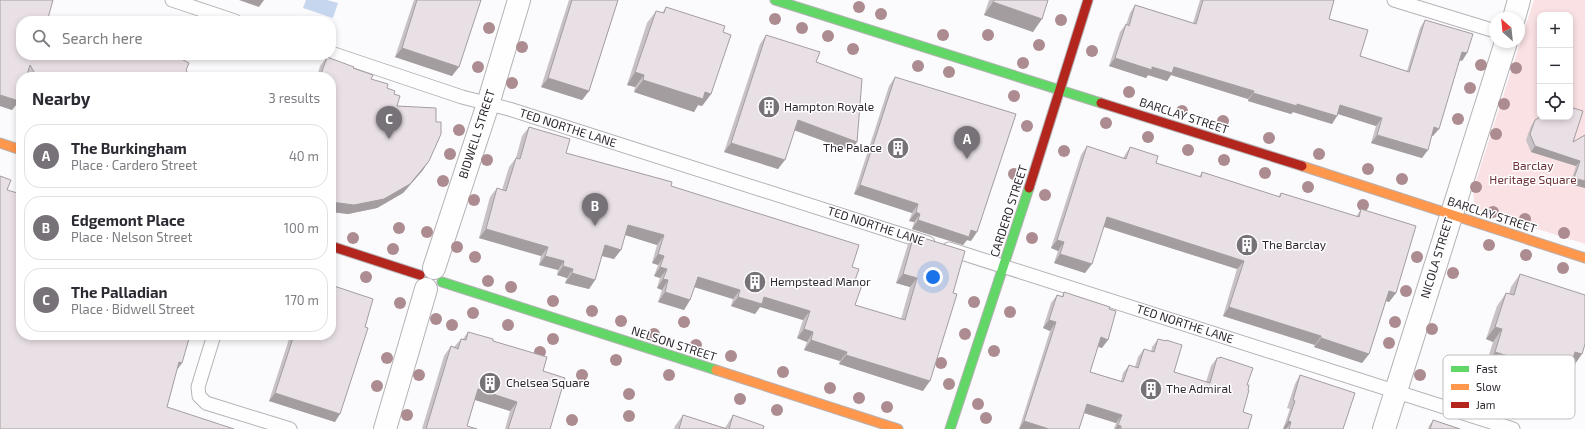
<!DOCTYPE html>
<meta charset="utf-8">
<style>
body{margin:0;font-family:"Exo 2",sans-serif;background:#f2f2f3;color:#2b2b33}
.controls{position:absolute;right:12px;top:12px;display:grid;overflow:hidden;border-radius:8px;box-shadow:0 2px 6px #0003}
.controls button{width:36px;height:36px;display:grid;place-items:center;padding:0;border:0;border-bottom:1px solid #e1e1e2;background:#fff;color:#2b2b33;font:20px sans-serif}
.compass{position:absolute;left:1489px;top:12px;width:36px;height:36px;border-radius:50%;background:#fff;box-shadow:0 2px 6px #0003;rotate:333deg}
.you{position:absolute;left:933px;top:277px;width:14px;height:14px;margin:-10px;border:3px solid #fff;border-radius:50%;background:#1a73e8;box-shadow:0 0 0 6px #1a73e833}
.badge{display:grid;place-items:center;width:26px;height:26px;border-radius:50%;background:#767277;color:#fff;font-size:13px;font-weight:700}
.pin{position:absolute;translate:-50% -33px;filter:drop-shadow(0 1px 2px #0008)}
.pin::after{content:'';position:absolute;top:21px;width:14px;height:12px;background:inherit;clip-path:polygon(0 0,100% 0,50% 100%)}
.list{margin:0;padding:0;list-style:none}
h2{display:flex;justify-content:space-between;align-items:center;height:52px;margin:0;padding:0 16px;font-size:17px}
h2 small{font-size:13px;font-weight:400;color:#7c7c81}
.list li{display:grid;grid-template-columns:26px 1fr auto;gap:12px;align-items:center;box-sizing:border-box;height:64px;margin:0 8px 8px;padding:0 8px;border:1px solid #e1e1e2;border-radius:16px}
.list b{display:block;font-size:15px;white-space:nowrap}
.list p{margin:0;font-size:13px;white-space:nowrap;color:#7c7c81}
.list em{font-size:13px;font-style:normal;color:#7c7c81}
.icon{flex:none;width:22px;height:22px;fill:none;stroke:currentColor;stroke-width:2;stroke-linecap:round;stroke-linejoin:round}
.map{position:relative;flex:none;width:1585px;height:429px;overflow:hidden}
.search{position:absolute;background:#fff;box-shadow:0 2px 6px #0003;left:16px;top:16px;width:320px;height:44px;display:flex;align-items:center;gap:10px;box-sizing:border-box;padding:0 14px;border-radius:16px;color:#7c7c81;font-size:15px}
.panel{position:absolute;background:#fff;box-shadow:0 2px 6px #0003;left:16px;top:72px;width:320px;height:268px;border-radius:16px}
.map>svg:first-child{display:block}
.green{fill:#fae1e3;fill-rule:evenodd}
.water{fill:#c6d6ee}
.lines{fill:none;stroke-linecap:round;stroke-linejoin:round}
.lane-casing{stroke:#b5b2b6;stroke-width:15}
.street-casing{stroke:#b5b2b6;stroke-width:24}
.fast-casing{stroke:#b5b2b6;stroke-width:11}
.slow-casing{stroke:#b5b2b6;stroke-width:11}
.jam-casing{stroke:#b5b2b6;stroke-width:11}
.lane{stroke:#fefeff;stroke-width:13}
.street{stroke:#fefeff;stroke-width:22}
.fast{stroke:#63d668;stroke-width:9}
.slow{stroke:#ff974d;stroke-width:9}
.jam{stroke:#b3261e;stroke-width:9}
.tree{fill:#ac8c90}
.wall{fill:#c8c1c5}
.shaded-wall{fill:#a39da0}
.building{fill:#e9e0e5;stroke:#a39da0}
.labels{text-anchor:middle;stroke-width:3;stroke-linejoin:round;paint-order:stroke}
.poi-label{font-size:12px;fill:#2e2830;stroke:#fff;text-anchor:start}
.street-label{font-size:12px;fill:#2e2830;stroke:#fff}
.park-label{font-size:12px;fill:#6c3237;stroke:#fff}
.key{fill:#fff;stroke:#c0bec1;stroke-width:1}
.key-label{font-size:11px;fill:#2e2830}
</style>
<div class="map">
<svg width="1585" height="429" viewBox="0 0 1585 429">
<rect width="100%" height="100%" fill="#fbfafc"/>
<path class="green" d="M1534,0h51v244l-104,-33 -7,-9 -1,-12zM1540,15h30v102h-30z"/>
<polygon class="water" points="306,0 327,0 338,3 333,18 303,8"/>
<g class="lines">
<g class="lane-casing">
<g id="lane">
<polyline points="172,0 235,21"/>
<polyline points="1394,0 1495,31"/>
<polyline points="331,53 462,97 509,109 928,243"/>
<polyline points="949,249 1513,429"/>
<polyline points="214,335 198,387 199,396 206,403 290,429"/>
</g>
</g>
<g class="street-casing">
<g id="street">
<polyline points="1514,18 1519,0"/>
<polyline points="434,268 488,104 519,0"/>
<polyline points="385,429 426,289"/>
<polyline points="1384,429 1506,42"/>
</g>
</g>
<g class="fast-casing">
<g id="fast">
<polyline points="775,0 1101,103"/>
<polyline points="442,282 716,370"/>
<polyline points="950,429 1029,188"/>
</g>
</g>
<g class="slow-casing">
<g id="slow">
<polyline points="0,143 21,150"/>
<polyline points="1302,166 1585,258"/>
<polyline points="716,370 898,429"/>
</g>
</g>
<g class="jam-casing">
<g id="jam">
<polyline points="1101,103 1302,166"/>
<polyline points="1029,188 1088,0"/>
<polyline points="331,246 420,275"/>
</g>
</g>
<use href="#lane" class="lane"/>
<use href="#street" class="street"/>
<use href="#fast" class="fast"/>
<use href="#slow" class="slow"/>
<use href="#jam" class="jam"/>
</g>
<g class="tree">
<circle cx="859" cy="7" r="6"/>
<circle cx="881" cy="14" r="6"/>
<circle cx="775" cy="19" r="6"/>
<circle cx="1061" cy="20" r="6"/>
<circle cx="489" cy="28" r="6"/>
<circle cx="802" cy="28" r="6"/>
<circle cx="943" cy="35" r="6"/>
<circle cx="988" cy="35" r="6"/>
<circle cx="828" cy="36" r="6"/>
<circle cx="1039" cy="45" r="6"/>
<circle cx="522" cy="47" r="6"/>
<circle cx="853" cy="49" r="6"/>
<circle cx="1092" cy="51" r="6"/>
<circle cx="1023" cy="63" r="6"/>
<circle cx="1481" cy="65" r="6"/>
<circle cx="918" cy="66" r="6"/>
<circle cx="478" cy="67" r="6"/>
<circle cx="1516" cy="68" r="6"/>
<circle cx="949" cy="72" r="6"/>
<circle cx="512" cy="83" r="6"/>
<circle cx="1470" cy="88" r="6"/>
<circle cx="1129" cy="92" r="6"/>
<circle cx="1014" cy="96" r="6"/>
<circle cx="1504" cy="104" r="6"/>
<circle cx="1182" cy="111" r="6"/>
<circle cx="1458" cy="119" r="6"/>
<circle cx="1223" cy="121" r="6"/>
<circle cx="1106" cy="123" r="6"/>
<circle cx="1027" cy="126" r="6"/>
<circle cx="459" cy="130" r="6"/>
<circle cx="1496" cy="134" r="6"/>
<circle cx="1148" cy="137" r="6"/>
<circle cx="1269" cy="138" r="6"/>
<circle cx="1188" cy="150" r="6"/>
<circle cx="1064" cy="151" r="6"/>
<circle cx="450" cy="154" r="6"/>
<circle cx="1319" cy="154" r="6"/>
<circle cx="487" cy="160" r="6"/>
<circle cx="1224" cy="160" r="6"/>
<circle cx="1368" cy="169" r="6"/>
<circle cx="1265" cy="173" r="6"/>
<circle cx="1014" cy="174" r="6"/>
<circle cx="1402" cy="179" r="6"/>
<circle cx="443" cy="181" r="6"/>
<circle cx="1308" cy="187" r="6"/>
<circle cx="1476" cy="187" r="6"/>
<circle cx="1045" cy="195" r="6"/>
<circle cx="474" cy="200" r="6"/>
<circle cx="1363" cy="205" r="6"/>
<circle cx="1493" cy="212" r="6"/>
<circle cx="1525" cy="219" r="6"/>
<circle cx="399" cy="228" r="6"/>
<circle cx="427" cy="232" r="6"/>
<circle cx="1564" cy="233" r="6"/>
<circle cx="353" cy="238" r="6"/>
<circle cx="1032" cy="238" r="6"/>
<circle cx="1489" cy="245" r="6"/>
<circle cx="457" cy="247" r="6"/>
<circle cx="393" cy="249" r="6"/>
<circle cx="1526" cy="255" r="6"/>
<circle cx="475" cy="257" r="6"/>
<circle cx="1417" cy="257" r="6"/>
<circle cx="1563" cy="268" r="6"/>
<circle cx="1453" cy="273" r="6"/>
<circle cx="366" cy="277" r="6"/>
<circle cx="488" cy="281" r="6"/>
<circle cx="511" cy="287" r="6"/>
<circle cx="1406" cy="291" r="6"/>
<circle cx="553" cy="301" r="6"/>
<circle cx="974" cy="302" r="6"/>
<circle cx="400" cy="303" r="6"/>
<circle cx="592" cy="311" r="6"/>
<circle cx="1010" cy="312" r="6"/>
<circle cx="473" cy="313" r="6"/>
<circle cx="436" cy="319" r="6"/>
<circle cx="621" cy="321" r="6"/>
<circle cx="684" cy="322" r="6"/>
<circle cx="1395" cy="322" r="6"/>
<circle cx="452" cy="325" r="6"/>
<circle cx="508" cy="325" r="6"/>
<circle cx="1432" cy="329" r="6"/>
<circle cx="654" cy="334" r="6"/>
<circle cx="965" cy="334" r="6"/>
<circle cx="553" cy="339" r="6"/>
<circle cx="1389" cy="343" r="6"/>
<circle cx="696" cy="345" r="6"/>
<circle cx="994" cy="351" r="6"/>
<circle cx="540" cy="352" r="6"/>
<circle cx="731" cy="356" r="6"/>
<circle cx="387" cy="358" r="6"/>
<circle cx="616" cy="360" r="6"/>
<circle cx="941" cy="363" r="6"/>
<circle cx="783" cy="372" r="6"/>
<circle cx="419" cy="375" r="6"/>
<circle cx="582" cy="375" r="6"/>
<circle cx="669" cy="375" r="6"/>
<circle cx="1420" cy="375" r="6"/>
<circle cx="949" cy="384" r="6"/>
<circle cx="377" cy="386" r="6"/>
<circle cx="830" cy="388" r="6"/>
<circle cx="629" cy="394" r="6"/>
<circle cx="859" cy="398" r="6"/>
<circle cx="740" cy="399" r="6"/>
<circle cx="978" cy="404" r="6"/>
<circle cx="887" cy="407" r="6"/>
<circle cx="777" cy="410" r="6"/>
<circle cx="407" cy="415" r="6"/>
<circle cx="629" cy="416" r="6"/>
<circle cx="986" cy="418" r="6"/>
<circle cx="572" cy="420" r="6"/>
</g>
<g class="wall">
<polygon points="0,0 186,70 190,77 21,77 19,101 12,110 0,106"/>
<polygon points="414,0 481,0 452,76 395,57"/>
<polygon points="569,0 618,0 589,91 582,100 541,87"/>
<polygon points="989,0 1048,0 1033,32 984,15"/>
<polygon points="1200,0 1334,0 1329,19 1360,56 1407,71 1420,28 1425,20 1467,53 1462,61 1460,60 1433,136 1432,136 1422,158 1371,143 1376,126 1338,114 1332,124 1293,112 1291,114 1248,101 1248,99 1171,75 1167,81 1148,75 1146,78 1109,66 1120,32 1126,24 1126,25 1130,13 1135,5 1193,23"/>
<polygon points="666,7 723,32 711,94 702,106 698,105 694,112 634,92 635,87 627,85 647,23 656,11 662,13"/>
<polygon points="766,35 816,62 851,151 794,130 778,169 724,152 760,44"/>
<polygon points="327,57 353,68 387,88 394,94 397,106 423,170 403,193 377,208 348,214 331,212 331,77 317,77 320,66"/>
<polygon points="895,77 971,241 967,240 963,245 912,229 914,222 909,221 912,213 854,194 889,86"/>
<polygon points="1540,111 1540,117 1573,142 1585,135 1585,188 1570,184 1576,166 1531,152 1526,140 1531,126 1535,120 1538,118"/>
<polygon points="529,127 566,153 671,186 852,267 854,283 855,305 901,319 910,287 896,283 908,244 914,235 923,391 839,364 840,361 804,350 807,342 797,338 803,320 760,307 755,314 731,306 733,299 694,287 690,300 684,310 658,302 662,290 657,288 660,278 654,276 658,265 652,263 657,245 625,235 614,259 602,256 595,280 589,289 565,283 567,278 557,275 558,270 539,265 541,256 479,238 490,197 497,188 502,190 509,167 516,158 522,136"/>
<polygon points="1087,146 1123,158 1130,147 1156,163 1199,177 1202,172 1278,197 1281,193 1356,217 1361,209 1396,293 1389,302 1386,301 1369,354 1362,363 1314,347 1315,345 1223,316 1237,269 1104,227 1085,273 1054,263 1058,251 1051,248 1081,155"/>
<polygon points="1520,274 1573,367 1570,366 1559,387 1486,364 1493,342 1486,339 1497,306 1506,293 1509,294 1511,287"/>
<polygon points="1064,292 1102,348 1098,346 1090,372 1121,381 1123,373 1129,365 1135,367 1138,357 1144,349 1151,352 1152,347 1158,339 1165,341 1166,340 1174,372 1206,382 1211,366 1217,358 1219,358 1220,357 1247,385 1243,412 1248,429 1114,429 1116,423 1084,413 1079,429 1019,429 1050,331 1043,328 1051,303 1057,295 1062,296"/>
<polygon points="468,332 493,341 543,371 550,429 505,429 510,411 475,400 467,426 477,429 422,429 444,356 451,346 454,347 461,339 463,339"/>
<polygon points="286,335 331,335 335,422 269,401 290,336"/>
<polygon points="1300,375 1343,429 1283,429 1290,409 1287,408 1295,384"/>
<polygon points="683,415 725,428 733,415 763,429 674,429 675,426"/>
<polygon points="1433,420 1460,429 1428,429 1429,426"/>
</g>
<g class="shaded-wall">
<polygon points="239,0 264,0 259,7"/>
<polygon points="993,2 1042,19 1033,32 984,15"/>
<polygon points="402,48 459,67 452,76 395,57"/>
<polygon points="1462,52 1467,53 1462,61 1457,59"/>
<polygon points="1115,58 1152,67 1174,67 1254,91 1248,99 1171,75 1167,81 1148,75 1146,78 1109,66"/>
<polygon points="635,72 644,75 635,87 627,85"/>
<polygon points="548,78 589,91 582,100 541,87"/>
<polygon points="643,80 705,92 711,94 702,106 698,105 694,112 634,92"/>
<polygon points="1253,93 1297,104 1337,116 1332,124 1293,112 1291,114 1248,101"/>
<polygon points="0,95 19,101 12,110 0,106"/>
<polygon points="1340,105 1382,118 1376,126 1335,113"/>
<polygon points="798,120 857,142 851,151 791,129"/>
<polygon points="1434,127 1439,129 1433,136 1429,135"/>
<polygon points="1377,135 1428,150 1422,158 1371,143"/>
<polygon points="731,143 785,160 778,169 724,152"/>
<polygon points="1535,146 1580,161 1576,166 1531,152"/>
<polygon points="429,161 423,170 403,193 377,208 348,214 331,212 331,202"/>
<polygon points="1574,178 1585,181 1585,188 1570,184"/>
<polygon points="860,185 918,204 912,213 854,194"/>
<polygon points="916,212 920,214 914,222 909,221"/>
<polygon points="1107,217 1244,261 1237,269 1101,226"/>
<polygon points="918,220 971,230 977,232 971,241 967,240 963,245 912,229"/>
<polygon points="628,225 664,235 657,245 622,234"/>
<polygon points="486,229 548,247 541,256 479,238"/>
<polygon points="1057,240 1064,242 1058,251 1051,248"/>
<polygon points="605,245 621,250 614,259 598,255"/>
<polygon points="658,254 664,256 658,265 652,263"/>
<polygon points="1060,254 1092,264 1085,273 1054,263"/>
<polygon points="545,256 564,261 558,270 539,265"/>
<polygon points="563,266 573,269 567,278 557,275"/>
<polygon points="660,267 667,269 660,278 654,276"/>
<polygon points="572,273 595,280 589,289 565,283"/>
<polygon points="903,274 917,278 910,287 896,283"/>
<polygon points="698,277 740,290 733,299 691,286"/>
<polygon points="663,279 668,280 662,290 657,288"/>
<polygon points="1389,291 1396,293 1389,302 1383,300"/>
<polygon points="665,292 690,300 684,310 658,302"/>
<polygon points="738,297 764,297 810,311 803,320 760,307 755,314 731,306"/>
<polygon points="1229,307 1321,336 1315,345 1223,316"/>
<polygon points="1049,320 1056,322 1050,331 1043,328"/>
<polygon points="1495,327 1502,329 1493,342 1486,339"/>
<polygon points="804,329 813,332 807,342 797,338"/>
<polygon points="1101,337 1108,340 1102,348 1095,346"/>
<polygon points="1321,338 1369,354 1362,363 1314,347"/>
<polygon points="811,340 847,352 840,361 804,350"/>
<polygon points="1495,352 1568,374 1559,387 1486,364"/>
<polygon points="1575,352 1582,354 1573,367 1566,364"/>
<polygon points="846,355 930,381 923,391 839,364"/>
<polygon points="179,362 182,363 177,370"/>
<polygon points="478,389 517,402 510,411 472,399"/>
<polygon points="275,393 340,414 335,422 269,401"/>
<polygon points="1087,404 1122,415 1116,423 1081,412"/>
<polygon points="1024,421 1049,429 1019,429"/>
<polygon points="1288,421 1291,422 1286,429 1283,429"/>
<polygon points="1118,425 1121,426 1119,429 1115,429"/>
</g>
<g class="building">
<polygon points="0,0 53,0 48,18 57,21 21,21 21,55 180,55 183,60 189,63 186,70 190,77 37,77 30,65 26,77 21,77 21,94 19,101 0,95"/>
<polygon points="417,0 481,0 459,67 402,48"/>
<polygon points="572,0 618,0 589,91 548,78"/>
<polygon points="994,0 1048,0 1042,19 993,2"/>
<polygon points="1203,0 1334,0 1329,19 1368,30 1360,56 1409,72 1425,20 1473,34 1467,53 1462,52 1439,129 1434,127 1428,150 1377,135 1382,118 1340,105 1337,116 1297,104 1297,106 1253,93 1254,91 1174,67 1172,73 1152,67 1152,70 1115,58 1126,24 1129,26 1135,5 1196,24"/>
<polygon points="666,7 725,26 723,32 731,35 711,94 705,92 703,99 643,80 644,75 635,72 656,11 664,13"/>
<polygon points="766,35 820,52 816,62 862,79 857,142 798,120 785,160 731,143"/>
<polygon points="327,57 354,67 353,68 373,75 371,79 388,84 387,88 395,91 394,94 400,96 397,106 436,108 436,122 441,122 441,134 429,161 410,184 384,199 354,205 331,202 331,77 320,77"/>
<polygon points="895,77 1016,114 977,232 971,230 969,237 918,220 920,214 916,212 918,204 860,185"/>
<polygon points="1570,107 1583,111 1573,142 1585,135 1585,181 1574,178 1580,161 1535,146 1530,134 1535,120 1540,117 1570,117"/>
<polygon points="529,127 570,139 566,153 672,182 671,186 859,245 852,267 859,269 854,283 862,285 855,305 905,320 917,278 903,274 914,235 965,251 953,293 957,294 930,381 846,355 847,352 811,340 813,332 804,329 810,311 764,297 762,304 738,297 740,290 698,277 690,300 665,292 668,280 663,279 667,269 660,267 664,256 658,254 664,235 628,225 621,250 605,245 595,280 572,273 573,269 563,266 564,261 545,256 548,247 486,229 497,188 506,191 516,158 520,159"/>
<polygon points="1087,146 1126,159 1130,147 1158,156 1156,163 1201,177 1202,172 1280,197 1281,193 1359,217 1361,209 1416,226 1396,293 1389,291 1369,354 1321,338 1321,336 1229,307 1244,261 1107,217 1092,264 1060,254 1064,242 1057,240"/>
<polygon points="0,176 11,180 7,190 21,194 21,335 190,335 182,363 179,362 167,407 234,429 0,429"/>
<polygon points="1520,274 1585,295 1585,344 1582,354 1575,352 1568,374 1495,352 1502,329 1495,327 1506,293 1514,295"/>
<polygon points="331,285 373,299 365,327 368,328 340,414 275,393 294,335 331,335"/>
<polygon points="1064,292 1110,307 1109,309 1116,311 1108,340 1101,337 1090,372 1123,382 1129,365 1138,368 1144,349 1154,352 1158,339 1166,341 1166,340 1182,345 1174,372 1210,383 1217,358 1220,358 1220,357 1253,368 1247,385 1249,385 1248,390 1249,390 1243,412 1252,415 1248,429 1121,429 1121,426 1118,425 1122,415 1087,404 1079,429 1049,429 1024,421 1056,322 1049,320 1057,295 1063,297"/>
<polygon points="468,332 493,339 493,341 547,357 543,371 565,378 550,429 508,429 517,402 478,389 467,426 477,429 426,429 451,346 458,349 461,339 466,340"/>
<polygon points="1300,375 1355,393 1343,429 1289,429 1291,422 1288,421 1295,401 1293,400"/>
<polygon points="683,415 727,429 679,429"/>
<polygon points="733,415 764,426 763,429 729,429"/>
<polygon points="1433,420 1460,429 1430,429"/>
</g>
<defs>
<g id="building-disc" transform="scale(1.15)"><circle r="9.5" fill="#767277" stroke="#fff"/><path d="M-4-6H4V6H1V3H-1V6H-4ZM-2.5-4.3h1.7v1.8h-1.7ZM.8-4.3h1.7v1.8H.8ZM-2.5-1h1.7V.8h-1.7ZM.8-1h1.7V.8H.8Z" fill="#fff"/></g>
</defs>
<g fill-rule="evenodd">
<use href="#building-disc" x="769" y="107"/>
<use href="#building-disc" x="898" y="148"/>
<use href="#building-disc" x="1247" y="245"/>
<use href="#building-disc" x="755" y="282"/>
<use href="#building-disc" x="490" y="383"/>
<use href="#building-disc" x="1151" y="389"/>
</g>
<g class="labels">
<g class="poi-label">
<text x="784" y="111">Hampton Royale</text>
<text x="882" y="152" text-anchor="end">The Palace</text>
<text x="1262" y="249">The Barclay</text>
<text x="770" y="286">Hempstead Manor</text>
<text x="506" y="387">Chelsea Square</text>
<text x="1166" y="393">The Admiral</text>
</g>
<g class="street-label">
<text transform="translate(1184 116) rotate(18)" y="4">BARCLAY STREET</text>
<text transform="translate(568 128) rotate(18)" y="4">TED NORTHE LANE</text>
<text transform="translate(477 134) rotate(-72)" y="4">BIDWELL STREET</text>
<text transform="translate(1009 211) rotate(-72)" y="4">CARDERO STREET</text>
<text transform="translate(1492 215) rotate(18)" y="4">BARCLAY STREET</text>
<text transform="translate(876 226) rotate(18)" y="4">TED NORTHE LANE</text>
<text transform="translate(1437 258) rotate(-73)" y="4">NICOLA STREET</text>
<text transform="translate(1185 324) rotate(18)" y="4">TED NORTHE LANE</text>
<text transform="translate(674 344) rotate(18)" y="4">NELSON STREET</text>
</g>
<g class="park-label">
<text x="1533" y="170">Barclay<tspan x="1533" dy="14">Heritage Square</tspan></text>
</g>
</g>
<rect x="1443" y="355" width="132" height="64" rx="6" class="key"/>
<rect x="1451" y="366" width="18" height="6" fill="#63d668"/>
<rect x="1451" y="384" width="18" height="6" fill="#ff974d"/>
<rect x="1451" y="402" width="18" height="6" fill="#b3261e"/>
<g class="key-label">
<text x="1476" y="373">Fast</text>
<text x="1476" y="391">Slow</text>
<text x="1476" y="409">Jam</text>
</g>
</svg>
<div class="controls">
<button>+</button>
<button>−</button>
<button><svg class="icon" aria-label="locate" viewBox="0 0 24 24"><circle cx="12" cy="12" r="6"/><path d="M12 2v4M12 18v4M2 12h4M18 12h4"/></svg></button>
</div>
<svg class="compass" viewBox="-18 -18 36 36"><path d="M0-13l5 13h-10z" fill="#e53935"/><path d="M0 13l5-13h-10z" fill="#7c7c81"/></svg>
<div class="you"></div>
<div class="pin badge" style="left:967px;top:159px">A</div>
<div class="pin badge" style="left:595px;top:226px">B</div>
<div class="pin badge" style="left:389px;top:139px">C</div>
<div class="search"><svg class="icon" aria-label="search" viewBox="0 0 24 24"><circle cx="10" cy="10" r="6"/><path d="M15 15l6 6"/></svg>Search here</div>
<section class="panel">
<h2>Nearby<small>3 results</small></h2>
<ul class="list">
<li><span class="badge">A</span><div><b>The Burkingham</b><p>Place · Cardero Street</p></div><em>40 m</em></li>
<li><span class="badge">B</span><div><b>Edgemont Place</b><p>Place · Nelson Street</p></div><em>100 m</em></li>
<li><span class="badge">C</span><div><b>The Palladian</b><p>Place · Bidwell Street</p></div><em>170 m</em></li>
</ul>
</section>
</div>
